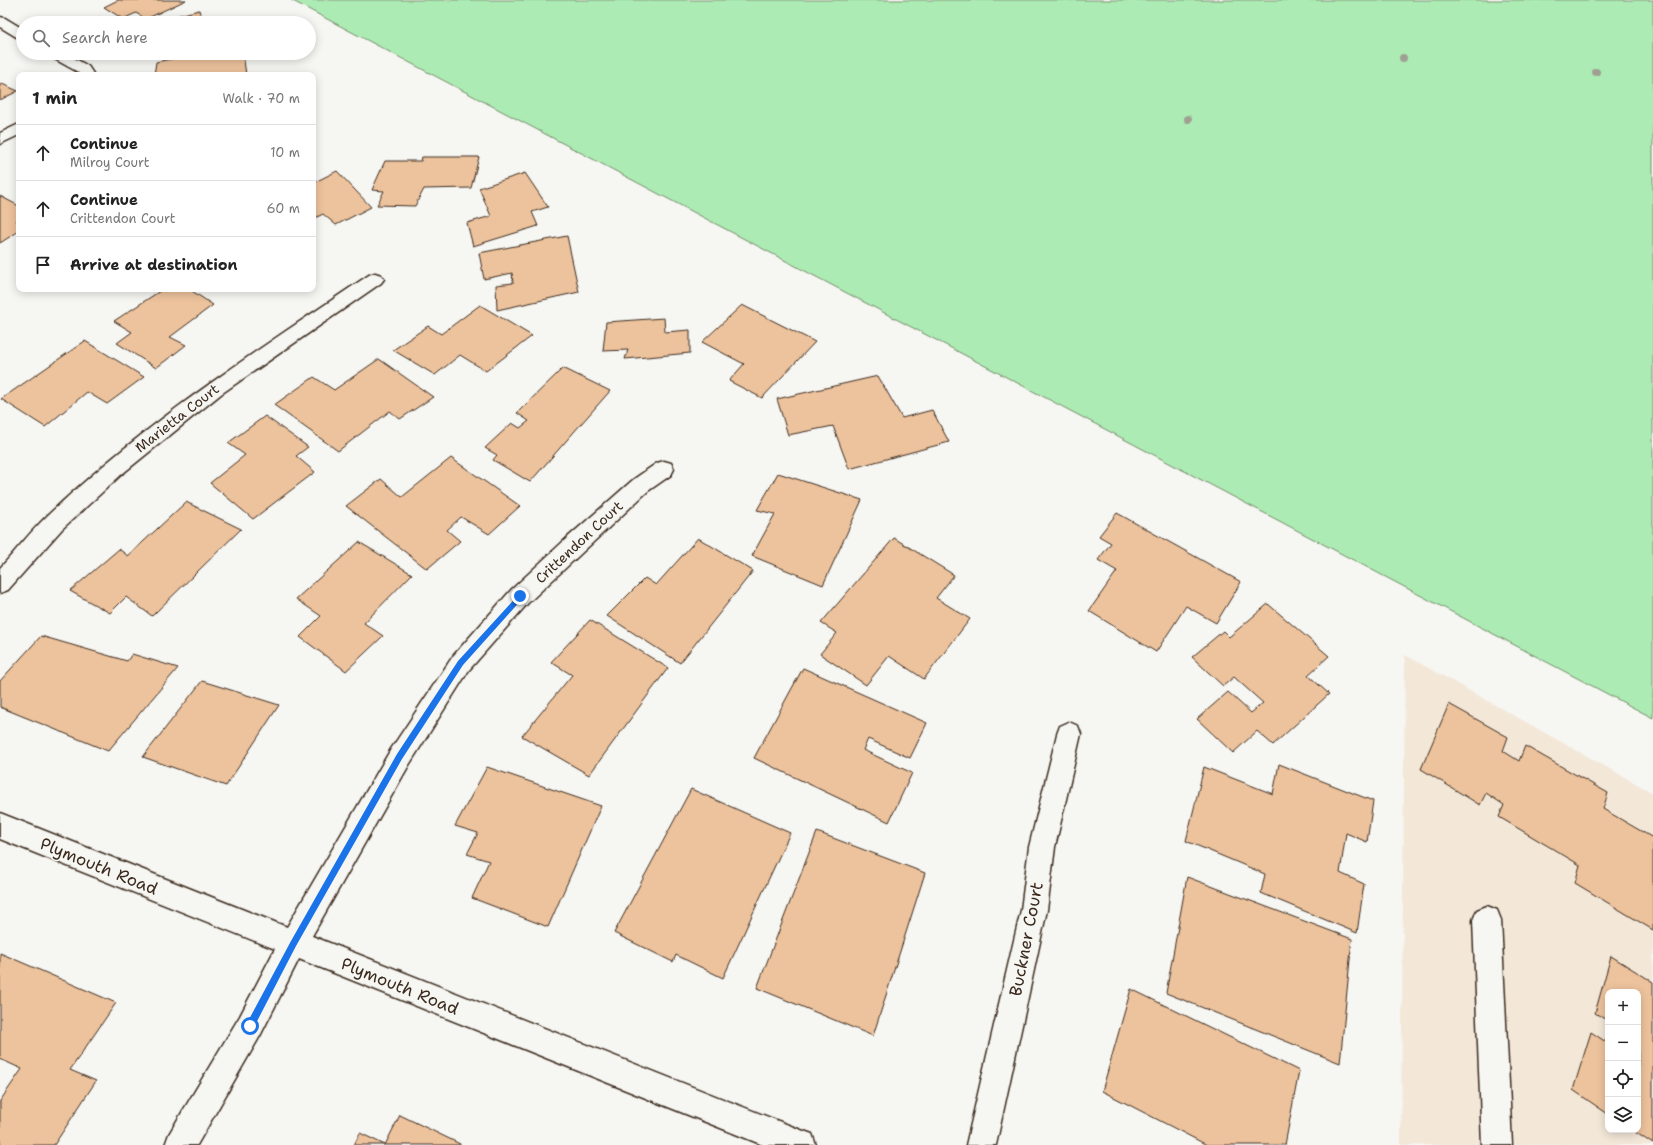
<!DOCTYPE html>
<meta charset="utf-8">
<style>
body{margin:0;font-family:"Shantell Sans",sans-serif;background:#f6f6f6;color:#222}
.controls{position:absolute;right:12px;bottom:12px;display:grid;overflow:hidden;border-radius:8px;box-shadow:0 2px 10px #0003}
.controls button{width:36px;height:36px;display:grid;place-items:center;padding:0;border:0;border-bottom:1px solid #e0e0e0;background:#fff;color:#222;font:20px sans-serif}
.stop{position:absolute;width:12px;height:12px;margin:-9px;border:3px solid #1a73e8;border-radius:50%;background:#fff}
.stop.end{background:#1a73e8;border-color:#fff;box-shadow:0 1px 4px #0008}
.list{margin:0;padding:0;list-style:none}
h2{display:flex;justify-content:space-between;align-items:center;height:52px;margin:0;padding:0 16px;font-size:17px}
h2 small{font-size:13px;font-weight:400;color:#767676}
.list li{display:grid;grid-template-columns:26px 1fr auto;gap:12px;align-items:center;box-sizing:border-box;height:56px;padding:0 16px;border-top:1px solid #e0e0e0}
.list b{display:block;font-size:15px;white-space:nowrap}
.list p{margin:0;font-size:13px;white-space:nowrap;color:#767676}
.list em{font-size:13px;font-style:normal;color:#767676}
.icon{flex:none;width:22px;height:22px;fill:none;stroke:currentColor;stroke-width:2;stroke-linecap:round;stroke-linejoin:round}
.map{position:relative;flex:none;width:1653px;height:1145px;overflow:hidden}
.search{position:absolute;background:#fff;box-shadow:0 2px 10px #0003;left:16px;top:16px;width:300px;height:44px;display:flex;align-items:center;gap:10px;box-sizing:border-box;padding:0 14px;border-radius:22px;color:#767676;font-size:15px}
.panel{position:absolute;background:#fff;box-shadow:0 2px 10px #0003;left:16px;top:72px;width:300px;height:220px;border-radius:8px}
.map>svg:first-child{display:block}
.built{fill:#f3e7d8;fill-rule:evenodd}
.green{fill:#acecb4;stroke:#748b69}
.building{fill:#edc39d;stroke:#3b2a1e}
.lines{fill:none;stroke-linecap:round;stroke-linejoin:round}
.minor-casing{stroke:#3b2a1e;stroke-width:3}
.minor{fill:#f6f6f2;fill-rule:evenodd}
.tree{fill:#9fa092}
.route{fill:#1a73e8}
.labels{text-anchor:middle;stroke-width:3;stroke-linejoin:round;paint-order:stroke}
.street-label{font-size:14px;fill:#3b2a1e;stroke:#f6f6f2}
.near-street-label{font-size:17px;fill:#3b2a1e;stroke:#f6f6f2}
</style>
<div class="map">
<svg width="1653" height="1145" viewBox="0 0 1653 1145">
<rect width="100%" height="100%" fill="#f6f6f2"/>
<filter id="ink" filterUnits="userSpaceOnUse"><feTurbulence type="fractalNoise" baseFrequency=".025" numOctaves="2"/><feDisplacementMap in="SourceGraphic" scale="8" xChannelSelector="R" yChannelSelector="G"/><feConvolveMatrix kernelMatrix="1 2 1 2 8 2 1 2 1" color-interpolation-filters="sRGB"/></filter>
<g filter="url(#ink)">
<path class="built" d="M1405,655l248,138v352h-252zM1608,992h30v138h-30z"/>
<polygon class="green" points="291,0 1653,0 1653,718"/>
<g class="building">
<polygon points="118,0 186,0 146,19 136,13 123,19 104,7"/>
<polygon points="199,10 203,23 148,23"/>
<polygon points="156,53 173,53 157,57"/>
<polygon points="200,53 243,53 246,75 154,75 156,62"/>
<polygon points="0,83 18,91 0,100"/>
<polygon points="422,157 479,157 471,188 424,189 415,206 377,205 384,191 372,190 385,161 421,161"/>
<polygon points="337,171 371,207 336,225 323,214 313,219 313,183"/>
<polygon points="525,173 548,207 532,212 538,226 473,246 467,223 491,216 479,188"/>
<polygon points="0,196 19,206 19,219 16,221 19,223 19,231 0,243"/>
<polygon points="567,236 579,292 497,310 496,285 513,283 512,273 484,279 479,253"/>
<polygon points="163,289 189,289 213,305 170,337 186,345 156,368 117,343 132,332 114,321"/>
<polygon points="480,305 532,336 486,371 460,355 435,375 393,350 428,326 441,334"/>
<polygon points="742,305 815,342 762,398 729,381 744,364 702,342"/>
<polygon points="664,318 665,332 690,330 690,353 625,359 628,350 603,351 606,322"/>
<polygon points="85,341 144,377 107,404 87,392 45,427 1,399"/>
<polygon points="379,359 433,397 400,419 390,411 338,451 274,405 314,377 334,390"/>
<polygon points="563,368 610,391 530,482 493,460 497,455 485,448 512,423 520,428 529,421 517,413"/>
<polygon points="878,376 902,418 932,410 949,442 849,469 833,426 788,435 777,399"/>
<polygon points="265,416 308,447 296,456 315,472 253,519 210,483 245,455 228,443"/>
<polygon points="451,458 520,506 489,534 461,517 447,530 460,541 427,569 346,506 381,479 402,497"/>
<polygon points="778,473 862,500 823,585 752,556 775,514 757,510"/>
<polygon points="186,502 241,529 152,616 126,597 110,613 70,591 119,549 128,556"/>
<polygon points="1117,513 1241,582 1216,623 1186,606 1156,652 1089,611 1117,571 1098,560 1111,543 1099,536"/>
<polygon points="698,538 753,571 680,663 607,616 645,578 656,585"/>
<polygon points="894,538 954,575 936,598 970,619 924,679 889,656 866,685 820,654 837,633 821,623"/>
<polygon points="359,542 412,574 364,623 383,636 346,671 300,637 321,616 296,599"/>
<polygon points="1268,604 1329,656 1308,675 1329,694 1273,745 1257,731 1233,753 1197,719 1228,692 1251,713 1263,703 1234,677 1223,686 1192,657 1223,631 1229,637"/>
<polygon points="590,620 668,668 589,775 522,736 572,675 551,662"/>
<polygon points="41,636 127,661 132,654 178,668 108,751 0,707 0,681"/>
<polygon points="803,668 927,723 910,758 868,739 863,750 912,773 889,822 754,758"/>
<polygon points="202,681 279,705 226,786 143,757"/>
<polygon points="1449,704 1508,737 1503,751 1519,761 1525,746 1608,793 1603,809 1653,838 1653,930 1575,883 1580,865 1499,817 1504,805 1486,793 1480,805 1421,769"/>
<polygon points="1279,764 1373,801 1367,842 1346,833 1340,873 1364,884 1357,933 1261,893 1265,874 1186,841 1204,767 1273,794"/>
<polygon points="487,767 601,806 548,927 472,898 489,861 467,854 478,833 455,826"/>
<polygon points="691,789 790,833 723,978 676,955 673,962 614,933"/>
<polygon points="817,832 925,873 873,1036 757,988"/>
<polygon points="1187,877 1352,939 1340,1063 1166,993"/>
<polygon points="0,953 116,1003 70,1070 96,1081 54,1145 0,1145 0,1101 22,1069 0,1059"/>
<polygon points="1611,956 1653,982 1653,1144 1632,1130 1638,1130 1638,992 1608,992 1608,1021 1595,1013"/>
<polygon points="1131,989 1299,1071 1285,1145 1207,1145 1102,1091"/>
<polygon points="1591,1032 1606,1042 1608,1034 1608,1114 1573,1090"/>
<polygon points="400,1115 460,1144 460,1145 354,1145 360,1133 385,1145"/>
</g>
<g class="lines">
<g class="minor-casing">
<g id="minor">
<polygon points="0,17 5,18 23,29 23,39 18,38 0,27"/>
<polygon points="47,53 65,53 88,66 94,75 80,75 78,72 49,56"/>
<polygon points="19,124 19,135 0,144 0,133"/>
<path d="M375,273l6,2 3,4 -3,4 -160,111 -99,80 -60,55 -54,61 -8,3v-25c16,-17 30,-36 47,-52 97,-93 211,-166 322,-241z"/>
<polygon points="664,461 671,463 674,469 671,475 648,491 528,603 469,670 409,765 312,936 801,1130 812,1134 816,1145 763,1145 299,959 260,1036 197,1145 165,1145 169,1134 240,1016 275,949 0,839 0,813 287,927 391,749 453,656 512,589 567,538 634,479 657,463"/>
<polygon points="1069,722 1078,726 1081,734 1055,847 1047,910 996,1145 966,1145 1021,910 1029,847 1057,734 1060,726"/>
<polygon points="1487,906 1497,910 1501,920 1512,1145 1482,1145 1473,920 1477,910"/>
</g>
</g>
<use href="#minor" class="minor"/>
</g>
<g class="tree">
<circle cx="1403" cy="58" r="4"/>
<circle cx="1596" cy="72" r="4"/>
<circle cx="1188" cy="119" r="4"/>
</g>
</g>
<polygon class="route" points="520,593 524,596 523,598 463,665 402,759 296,946 253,1029 250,1030 247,1029 246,1026 247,1023 291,941 397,754 458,661"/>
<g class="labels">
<g class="street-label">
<text transform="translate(177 418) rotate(-38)" y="5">Marietta Court</text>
<text transform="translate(579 542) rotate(-43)" y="5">Crittendon Court</text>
</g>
<g class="near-street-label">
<text transform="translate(99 866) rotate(22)" y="6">Plymouth Road</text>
<text transform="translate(1026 939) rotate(-79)" y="6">Buckner Court</text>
<text transform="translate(400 986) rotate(22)" y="6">Plymouth Road</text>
</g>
</g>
</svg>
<div class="controls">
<button>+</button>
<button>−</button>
<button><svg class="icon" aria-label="locate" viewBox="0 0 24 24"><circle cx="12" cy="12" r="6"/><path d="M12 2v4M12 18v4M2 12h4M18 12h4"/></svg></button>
<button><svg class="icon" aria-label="layers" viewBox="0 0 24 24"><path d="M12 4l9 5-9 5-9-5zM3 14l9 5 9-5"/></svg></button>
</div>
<div class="stop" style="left:250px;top:1026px"></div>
<div class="stop end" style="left:520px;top:596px"></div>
<div class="search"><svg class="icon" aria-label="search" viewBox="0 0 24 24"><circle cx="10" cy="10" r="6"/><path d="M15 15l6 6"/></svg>Search here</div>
<section class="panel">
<h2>1 min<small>Walk · 70 m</small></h2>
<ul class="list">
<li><svg class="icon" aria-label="ahead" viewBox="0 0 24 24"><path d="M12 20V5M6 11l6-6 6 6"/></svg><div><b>Continue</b><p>Milroy Court</p></div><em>10 m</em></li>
<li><svg class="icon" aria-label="ahead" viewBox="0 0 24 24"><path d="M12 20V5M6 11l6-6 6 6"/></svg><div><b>Continue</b><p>Crittendon Court</p></div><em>60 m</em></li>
<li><svg class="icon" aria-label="arrive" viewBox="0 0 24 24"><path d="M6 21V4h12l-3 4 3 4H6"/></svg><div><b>Arrive at destination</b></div></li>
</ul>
</section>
</div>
